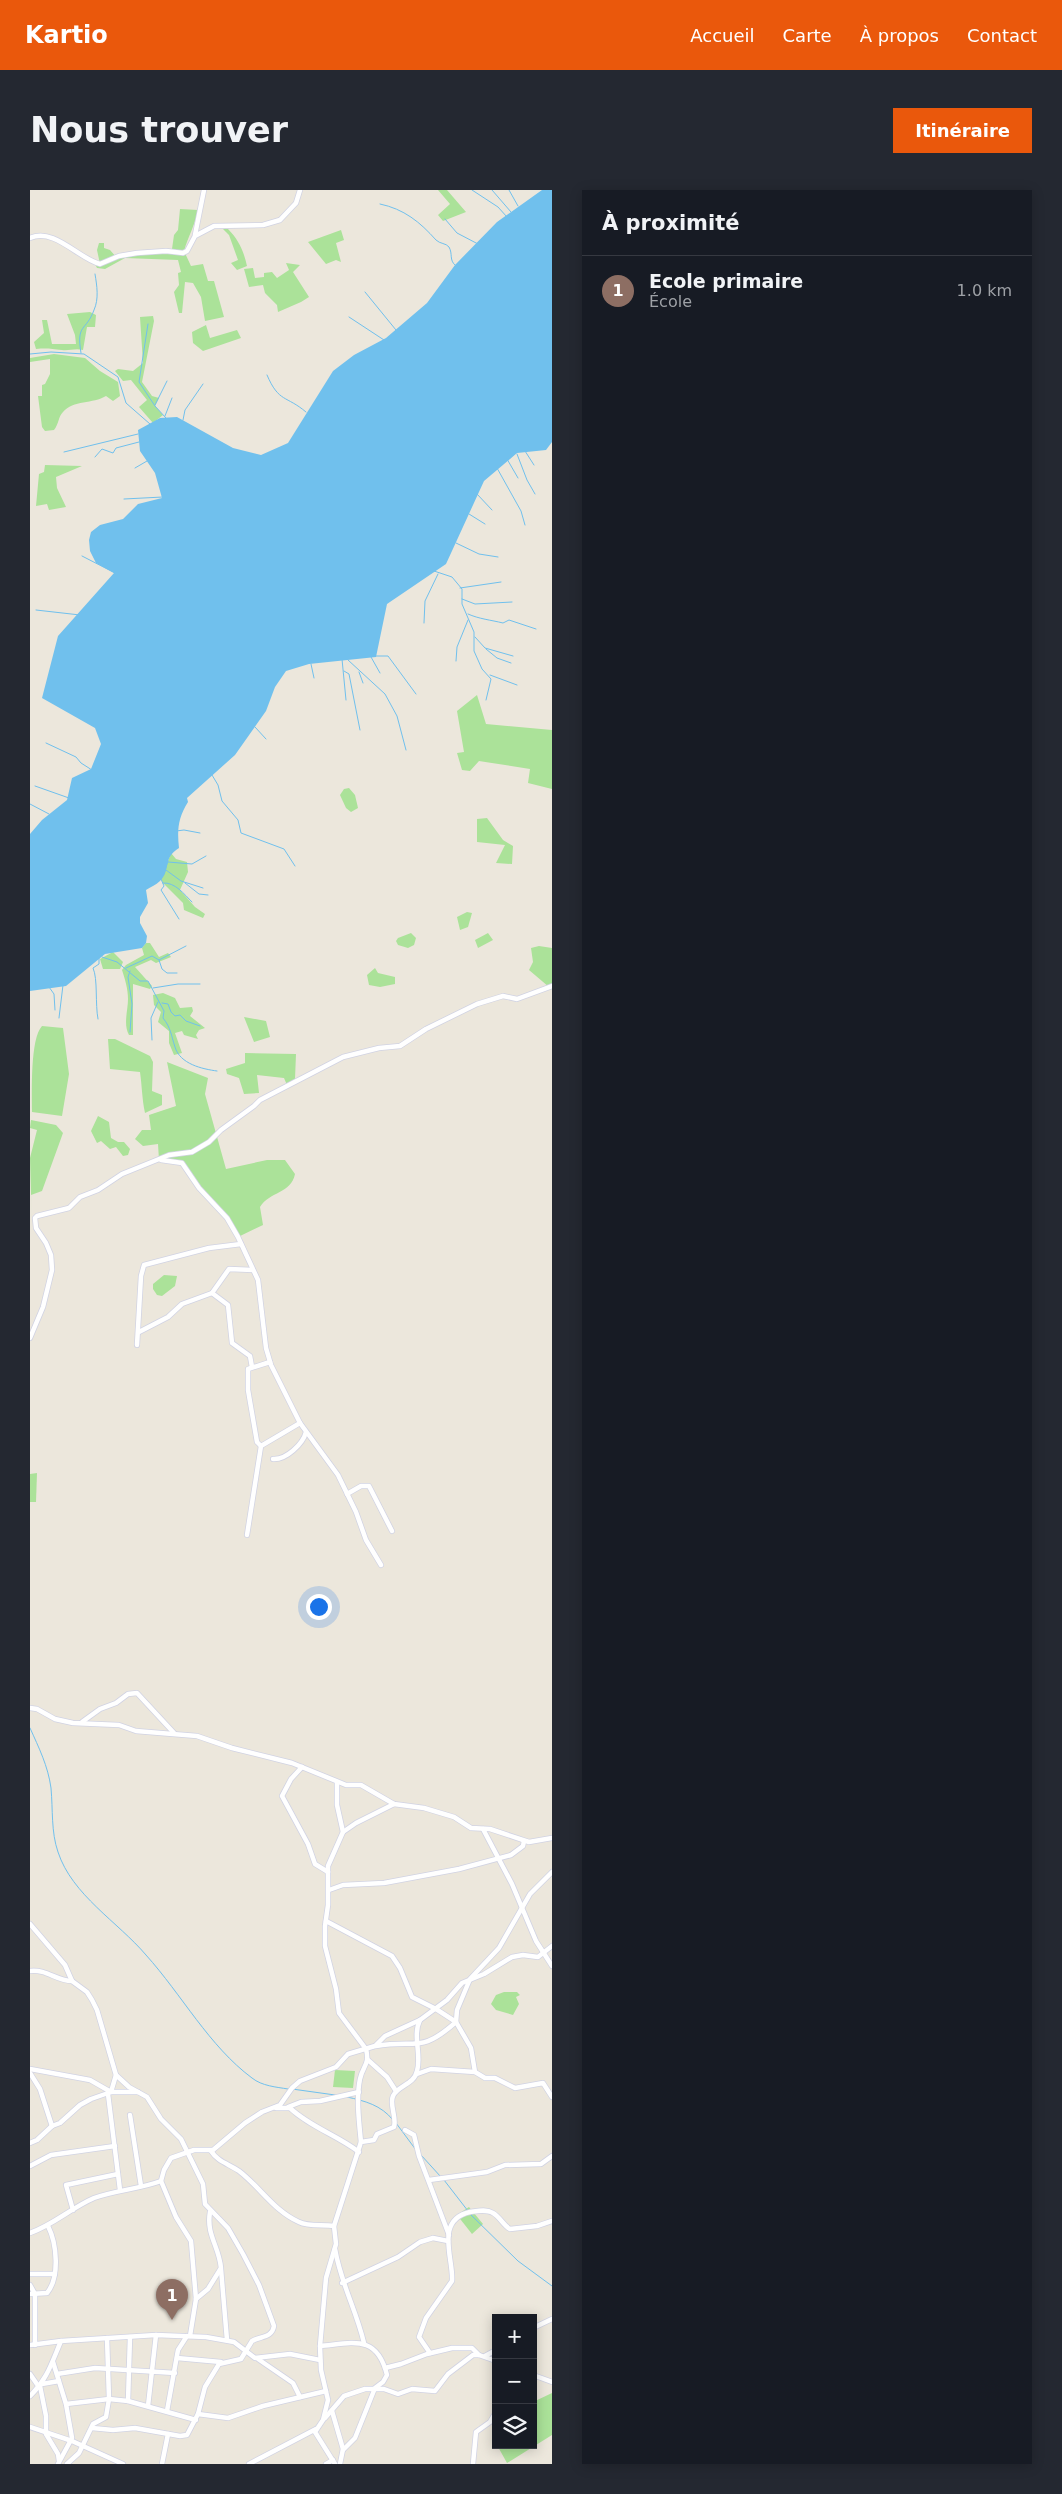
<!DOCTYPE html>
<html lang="fr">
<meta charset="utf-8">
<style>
body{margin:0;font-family:"DejaVu Sans",sans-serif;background:#242831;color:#f1f3f6}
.controls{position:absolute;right:15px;bottom:15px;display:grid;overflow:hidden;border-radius:0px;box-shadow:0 2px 12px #0003}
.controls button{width:45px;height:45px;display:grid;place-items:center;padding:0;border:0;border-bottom:1px solid #363941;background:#171b24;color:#f1f3f6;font:25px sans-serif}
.you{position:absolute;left:288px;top:1416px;width:18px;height:18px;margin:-12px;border:4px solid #fff;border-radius:50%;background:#1a73e8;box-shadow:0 0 0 8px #1a73e833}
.badge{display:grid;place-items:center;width:32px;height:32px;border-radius:50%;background:#ea580c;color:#fff;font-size:16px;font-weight:700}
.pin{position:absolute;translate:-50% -41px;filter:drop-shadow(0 1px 2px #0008)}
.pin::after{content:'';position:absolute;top:26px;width:18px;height:15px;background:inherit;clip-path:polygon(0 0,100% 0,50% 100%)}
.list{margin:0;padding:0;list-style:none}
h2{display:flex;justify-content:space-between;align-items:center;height:65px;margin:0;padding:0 20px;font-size:21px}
h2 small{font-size:16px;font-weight:400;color:#9ea1a6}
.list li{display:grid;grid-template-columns:32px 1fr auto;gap:15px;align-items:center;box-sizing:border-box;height:70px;padding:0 20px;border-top:1px solid #363941}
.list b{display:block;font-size:19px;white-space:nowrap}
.list p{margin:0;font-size:16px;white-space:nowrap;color:#9ea1a6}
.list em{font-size:16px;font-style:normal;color:#9ea1a6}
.icon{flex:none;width:28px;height:28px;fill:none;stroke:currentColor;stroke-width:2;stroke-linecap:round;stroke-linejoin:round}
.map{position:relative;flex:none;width:522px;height:2274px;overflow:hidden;border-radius:0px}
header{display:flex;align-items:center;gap:30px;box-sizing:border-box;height:70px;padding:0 25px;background:#ea580c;color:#fff}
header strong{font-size:24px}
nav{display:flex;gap:28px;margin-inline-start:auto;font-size:18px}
.intro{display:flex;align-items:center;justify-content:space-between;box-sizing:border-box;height:120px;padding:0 30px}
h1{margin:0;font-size:35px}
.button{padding:12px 22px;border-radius:0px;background:#ea580c;color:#fff;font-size:18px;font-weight:700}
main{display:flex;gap:30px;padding:0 30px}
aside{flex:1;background:#171b24;border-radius:0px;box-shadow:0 2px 12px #0003}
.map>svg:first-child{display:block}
.green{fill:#abe299}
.water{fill:#70c0ed}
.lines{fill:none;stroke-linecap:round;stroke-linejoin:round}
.stream{stroke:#70c0ed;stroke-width:1}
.street-casing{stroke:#d1d3e3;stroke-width:6}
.street{stroke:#fff;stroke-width:4.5}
</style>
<header>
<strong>Kartio</strong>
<nav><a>Accueil</a><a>Carte</a><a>À propos</a><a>Contact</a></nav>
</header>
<div class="intro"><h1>Nous trouver</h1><a class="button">Itinéraire</a></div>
<main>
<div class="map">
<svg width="522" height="2274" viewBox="0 0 522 2274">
<rect width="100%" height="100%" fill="#ece7dc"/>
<g class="green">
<polygon points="408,0 417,0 436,22 413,31 408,25 420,14"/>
<path d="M150,19l18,1c-3,15 -10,27 -14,41l7,15 12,-2 5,17h6l10,36 -19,4 -4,-24 -8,-14 -8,-1 -3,31h-3l-5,-21 5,-7 -1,-12 3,-1 -3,-12 -53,-2 -20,11 -8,-1 -2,-4h5l-3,-14 2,-7h5v5l6,2 7,8 55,-9 2,-14 4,-5z"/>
<path d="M193,39h5c11,11 16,23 19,37l-10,4 -6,-7 7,-3 -9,-25z"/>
<polygon points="311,40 314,50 306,53 311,72 306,70 296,74 278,52"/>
<polygon points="256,73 270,75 263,82 279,107 271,112 248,122 247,115 235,103 233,95 219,97 214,79 223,78 225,88 234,87 234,83 242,82 247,88 259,80"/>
<path d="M60,122l6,3 -1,12h-8l-4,23c-8,-2 -14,1 -21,0 -11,-1 -14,-2 -26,-1l-2,-7 10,-9 -2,-13h5l5,24h24l-1,-9 -8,-21z"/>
<polygon points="123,126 124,131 112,192 122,206 129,208 125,216 133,225 123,233 109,217 117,210 101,190 93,191 85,181 88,179 103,181 113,173 110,127"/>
<polygon points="176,135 180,148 207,140 211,148 173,161 163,153 162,142"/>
<path d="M24,164l31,4 15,13 18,11 2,14 -7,5 -7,-5c-13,8 -33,4 -43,16 -5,5 -4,12 -9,18l-9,1 -3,-4 -4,-31h4v-11l3,-1 5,-10v-15l-20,3v-4z"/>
<polygon points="15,275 52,276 26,287 27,298 36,317 19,320 17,314 6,316 9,284 14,282"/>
<polygon points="447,505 456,534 522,540 522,599 498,593 500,579 449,571 440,581 432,580 427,563 434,562 427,521"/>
<polygon points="319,598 325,605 328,618 321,622 316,618 310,605 314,599"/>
<polygon points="457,628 473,650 483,656 482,674 466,673 475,655 447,652 447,629"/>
<polygon points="141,663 146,669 157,672 158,682 150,700 165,717 175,724 173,728 154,720 153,713 133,693 131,689"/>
<polygon points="437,722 442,723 438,737 430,740 427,727"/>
<polygon points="381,743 386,748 384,755 378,758 368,755 366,751 368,748"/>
<polygon points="458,743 463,750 448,758 445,750"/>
<path d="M116,753h4l9,14 9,-4 3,4 -15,6 -5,-3 -16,7 17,19 -2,3 -17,-5v51h-4c-6,-10 -1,-25 -1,-36 0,-10 -3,-20 -6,-29l4,-5 18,-10 -2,-7z"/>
<polygon points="509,756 522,758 522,796 519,797 499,780 503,772 501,758"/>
<polygon points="83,762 93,772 90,779 73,779 70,769"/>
<polygon points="345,778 348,783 365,787 365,794 350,797 339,795 337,785"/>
<polygon points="133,803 145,808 150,818 162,817 163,821 160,826 175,838 169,840 166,845 168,849 154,845 152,841 145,843 152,863 144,865 139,853 139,841 128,832 131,822 124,815 123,805"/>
<polygon points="214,827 236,831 240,847 224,852"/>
<path d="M12,836l21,2 6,46 -7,42 -30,-4c0,-20 -2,-73 10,-86z"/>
<path d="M78,849h7l35,17 3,6 -1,29 10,4v10l-17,8c-3,-14 -3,-27 -5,-41l-30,-3z"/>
<polygon points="215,863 266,864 265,889 257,895 254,888 227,885 229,903 214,904 209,888 197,884 196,879 215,873"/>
<path d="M137,872l41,16 -3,16 21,75 41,-9h18l10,14c-4,20 -25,17 -35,33l3,18 -25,12c-16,-27 -38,-48 -56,-74l-23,-3 -1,-16 -15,2 -8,-7 7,-9h9l-2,-15 27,-9z"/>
<polygon points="68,926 79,932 81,948 88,952 94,952 100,959 98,965 93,966 86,957 80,959 71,951 67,953 61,941"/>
<polygon points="1,930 26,935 33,943 12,1001 1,1005 2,1039 0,968 7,940 0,938"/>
<polygon points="134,1085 147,1086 145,1096 132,1106 127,1105 123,1099 123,1094"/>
<polygon points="7,1283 6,1312 0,1312 0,1284"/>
<polygon points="474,1802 487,1802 490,1805 486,1807 489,1814 483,1825 466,1820 461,1814 466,1805"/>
<polygon points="305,1880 325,1881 323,1898 303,1897"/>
<polygon points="439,2017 453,2034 442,2044 427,2025"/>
<polygon points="522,2203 522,2245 477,2273 467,2255 503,2255 503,2212"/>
</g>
<path class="water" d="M512,0h10v252l-6,8 -29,3 -33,28 -38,83 -59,40 -11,53 -67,7 -23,7 -11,16 -9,24 -31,44 -48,43 1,4c-10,16 -11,28 -9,46 -17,10 -8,23 -19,33 -4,4 -10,6 -14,9l2,13 -8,14v6l7,13 -1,7 -4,5 -37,6 -39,32 -36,5v-157l12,-14 25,-20 5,-22 19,-9 10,-25 -6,-16 -53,-30 16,-62 56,-63 -18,-10 -6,-12 -1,-11 2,-8 9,-7 23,-6 15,-15 24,-6 -7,-25 -15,-22 -2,-21 22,-12 17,-1 56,31 28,7 27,-12 45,-72 21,-16 32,-17 41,-35 28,-38 42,-43z"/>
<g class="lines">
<g class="stream">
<polyline points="442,0 468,17 477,27"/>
<polyline points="462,0 481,22"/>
<polyline points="479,0 488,16"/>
<path d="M350,14c24,5 40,18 56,36 4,4 10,3 13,7 4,7 0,13 6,18"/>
<polyline points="415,29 427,43 448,54"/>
<polyline points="335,102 366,140"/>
<polyline points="319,127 354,150"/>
<polyline points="118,134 109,192 125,216 136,228"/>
<path d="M51,163c-5,-30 5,-21 13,-43 5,-11 3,-24 1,-36"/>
<polyline points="0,164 21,162 54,164 88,187 96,213 120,234"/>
<path d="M237,185c12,28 19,20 39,37"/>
<polyline points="125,215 137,191"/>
<polyline points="135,226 142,208"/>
<polyline points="153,230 155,220 173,194"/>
<polyline points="495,261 504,275"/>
<polyline points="34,262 108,244"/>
<polyline points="487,264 497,290 505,304"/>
<polyline points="65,267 72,259 83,263 86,258 109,252"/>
<polyline points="477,269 488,288"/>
<polyline points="105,278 117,271"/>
<polyline points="467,278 491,321 495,335"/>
<polyline points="447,304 462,320"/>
<polyline points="94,309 133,307"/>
<polyline points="439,324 455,334"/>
<polyline points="426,353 449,364 468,367"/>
<polyline points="52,366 85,383"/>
<polyline points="404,381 422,387 432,399 432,414 444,442 444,461 452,479 461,489 456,510"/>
<polyline points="430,398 471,392"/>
<polyline points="432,409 445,414 482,412"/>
<polyline points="6,420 50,425"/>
<path d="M438,424c11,5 23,6 35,9l6,-3 27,9"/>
<polyline points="394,433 395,411 408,384"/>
<polyline points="445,447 455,458 483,466"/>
<polyline points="456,459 467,468 481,473"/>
<polyline points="346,466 358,466 386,504"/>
<polyline points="341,467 350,483"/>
<polyline points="312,469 316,510"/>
<polyline points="318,470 355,504 367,526 376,560"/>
<polyline points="426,471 427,457 438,430"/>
<polyline points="281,474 284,488"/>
<polyline points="314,481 319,484 330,540"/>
<polyline points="329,482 333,493"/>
<polyline points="460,485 487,495"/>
<polyline points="225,537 236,549"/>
<polyline points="16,553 46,567 51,573 62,580"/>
<polyline points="182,585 188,595 192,611 208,630 211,643 254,659 265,676"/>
<polyline points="5,596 39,608"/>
<polyline points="0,614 19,624"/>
<polyline points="146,641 154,640 170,643"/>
<polyline points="138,672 162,674 176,666"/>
<polyline points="136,680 151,691 173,698"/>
<polyline points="134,684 138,671"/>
<polyline points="131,689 134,696 131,700 149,729"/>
<path d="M133,693c12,-1 21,11 29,19"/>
<polyline points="155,693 169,704 178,705"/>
<polyline points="122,695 132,687"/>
<path d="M72,767l15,5 23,19h8l16,30 -1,7c8,10 8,17 12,29 5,17 27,22 42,24"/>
<polyline points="129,770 132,779 137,783 147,783"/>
<polyline points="96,778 122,766 129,770 156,756"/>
<polyline points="100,781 98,787 102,814 100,842"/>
<polyline points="19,797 24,804 25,820"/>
<polyline points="123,798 148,794 170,794"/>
<polyline points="132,813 138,814 141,822 145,826 150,825 156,831 170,836"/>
<polyline points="29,828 33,795"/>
<path d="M68,829c-3,-15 0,-40 -5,-51l6,-4v-6"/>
<polyline points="122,850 121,828 128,812"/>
<path d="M0,1538c9,20 18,38 21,60 2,22 0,44 7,64 14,43 60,70 88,103 36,40 63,91 106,123 10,8 24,9 36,11"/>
<polyline points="262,1899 305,1905"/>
<path d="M317,1907c18,4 34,8 46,23"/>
<polyline points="366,1933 386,1960"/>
<polyline points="391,1965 411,1987"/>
<polyline points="414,1990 438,2021"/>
<polyline points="440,2024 488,2071 522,2096"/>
</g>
<g class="street-casing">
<g id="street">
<polyline points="165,45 174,0"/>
<path d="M0,48c24,-11 49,21 70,26l19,-8 18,-3 29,-2 17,2 4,-2 8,-15 19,-10 49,-1 17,-5 16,-17 4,-13"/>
<polyline points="131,970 152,973 169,998 197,1028 208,1047 228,1090 236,1158 241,1175 270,1233 308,1285 326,1322 336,1350 351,1375"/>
<polyline points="182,1103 198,1115 202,1153 220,1166 222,1177"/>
<polyline points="109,1142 138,1127 152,1114 182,1103 199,1079 223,1080"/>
<polyline points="0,1148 13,1117 22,1080 21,1065 16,1053 6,1038 5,1028 7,1026 39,1018 50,1007 68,1000 92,984 139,965 162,962 179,952 191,940 224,916 230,910 313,867 349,858 370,856 396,839 447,814 473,806 487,809 522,796"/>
<polyline points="107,1155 111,1086 114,1075 179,1058 211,1054"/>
<polyline points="240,1172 218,1179 218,1200 227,1252 231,1256 270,1233"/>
<path d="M243,1269c13,1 30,-15 33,-27"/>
<polyline points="317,1304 331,1296 339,1296 362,1341"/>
<polyline points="217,1345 231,1256"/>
<polyline points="0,1518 7,1519 25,1529 43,1533 89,1535 106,1541 167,1546 202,1558 262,1573 316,1595 331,1595 364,1614 394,1618 424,1627 441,1638 460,1639 499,1652 522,1648"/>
<polyline points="52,1532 70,1519 86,1513 98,1504 107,1503 144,1543"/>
<polyline points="272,1577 261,1589 252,1606 278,1654 285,1674 298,1682"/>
<path d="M307,1592v23l6,27 -15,34v39l-3,21v20l11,43 3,24 27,36c4,16 -3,16 -6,30 -4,19 -1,43 1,63"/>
<polyline points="453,1639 482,1694 506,1751 522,1776"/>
<polyline points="313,1642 326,1633 364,1614"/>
<polyline points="299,1700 313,1695 354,1693 429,1679 481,1665 493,1656 494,1651"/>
<path d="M296,1731l66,35 8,12 12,29 24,12 20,13c-36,32 -39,17 -80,24"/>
<path d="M0,1734l35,41 7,16 15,11 5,8 5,10 19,65 13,12 18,10 14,22 20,20 22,45 2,20 23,24 15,26 16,31 15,41c-2,12 -13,10 -22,15l-11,18 -22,5 -14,23 -7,27"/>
<path d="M0,1781c17,-2 26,10 42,10"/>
<polyline points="338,1870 357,1887 366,1901"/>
<polyline points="0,1879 60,1890 81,1902 86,1885"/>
<polyline points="445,1882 441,1858 426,1832 427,1820 440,1789 469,1758 500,1704 522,1682"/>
<polyline points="0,1883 10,1899 22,1936"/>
<polyline points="387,1884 401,1879 445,1882 455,1888 465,1888 485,1898 513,1893 522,1907"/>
<polyline points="78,1904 90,2000"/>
<polyline points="258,1917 271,1912 290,1911 329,1902"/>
<path d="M246,1918h14c20,19 47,27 69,44"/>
<polyline points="100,1925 111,1996"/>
<polyline points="375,1940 384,1945 389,1966 419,2045"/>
<polyline points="0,1953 7,1950 22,1936 30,1933 50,1915 61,1909 81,1902 108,1902"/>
<path d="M181,1961c7,11 18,13 28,20 21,16 35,40 60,51 10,5 24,2 35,4"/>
<polyline points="0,1976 21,1965 85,1956"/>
<polyline points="399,1990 457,1982 475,1975 511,1974 522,1966"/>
<polyline points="131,1991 146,2027 161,2051 166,2109 160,2146"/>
<polyline points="43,2020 36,1995 88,1984"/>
<path d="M0,2043c23,-8 41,-25 64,-35 22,-8 46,-9 67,-17l3,-11 7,-12 23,-8h19l32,-27 17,-11 18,-7 12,-17 8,-7 36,-14 12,-13 27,-8 10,-10 35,-16 27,-20 15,-17 22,-9 28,-17 11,-2 15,2 14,-11"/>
<path d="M305,2059c6,35 21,60 29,94"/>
<polyline points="191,2079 197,2150"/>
<polyline points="0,2084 25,2084"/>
<polyline points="312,2093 368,2067 390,2052 403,2048 418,2051"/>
<polyline points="0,2095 5,2104 5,2155"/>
<path d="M0,2104l17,-1c13,-16 10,-49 1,-67"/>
<path d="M166,2109l12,-10 13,-21c-2,-22 -15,-33 -11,-56"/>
<polyline points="503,2138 522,2129"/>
<polyline points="0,2155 31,2151"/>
<path d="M290,2156c33,-3 57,-12 67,29l-4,7 -8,6 -20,50 -12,12"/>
<path d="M400,2163l-11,-16 7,-19 26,-37c2,-21 -18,-61 18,-69 8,-1 16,-3 23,1 7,4 10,12 17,16l27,-3 15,-5"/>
<polyline points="455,2166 466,2160"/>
<polyline points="147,2168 191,2172"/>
<polyline points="228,2169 263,2193 270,2207"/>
<polyline points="23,2172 36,2214 42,2248 28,2274"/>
<polyline points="355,2178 371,2174 397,2164 422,2158 442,2158 449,2165"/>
<polyline points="0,2184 9,2197"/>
<polyline points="27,2184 65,2178 145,2183"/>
<polyline points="503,2185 522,2192"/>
<polyline points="12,2194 29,2191"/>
<polyline points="10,2196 16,2226 16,2244 28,2264 29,2271"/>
<path d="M0,2206c17,-16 22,-34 31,-55l95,-6 50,2 28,5 21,16 35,-4 30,6"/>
<polyline points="98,2211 166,2230"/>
<polyline points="36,2214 79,2209 98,2211 100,2147"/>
<polyline points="118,2216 126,2145"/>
<polyline points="137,2221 148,2160 157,2146"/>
<polyline points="302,2221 313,2259 310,2274"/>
<polyline points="295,2228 314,2206 335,2199 354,2199 368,2204 382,2199 405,2201 418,2184 443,2165 449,2165 466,2171"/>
<polyline points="0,2237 42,2251 93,2274"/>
<polyline points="62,2238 83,2240 105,2238 150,2246 157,2245 168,2224 198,2228 233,2216 296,2201"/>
<polyline points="37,2274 49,2263 63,2234 76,2227 79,2209 77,2148"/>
<polyline points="132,2274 138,2244"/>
<polyline points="219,2274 286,2239"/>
<polyline points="296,2274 303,2270"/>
<path d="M305,2274l-20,-32 8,-12 5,-20 -7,-30 -1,-24 6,-68 10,-34 -2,-18 27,-84 13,-2 3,-6 17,-7c3,-10 -5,-22 -1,-31 5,-11 21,-11 24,-25 5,-16 -5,-35 3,-51"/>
<polyline points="443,2274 446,2242 460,2232 466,2222"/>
</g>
</g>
<use href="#street" class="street"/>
</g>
</svg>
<div class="controls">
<button>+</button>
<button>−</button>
<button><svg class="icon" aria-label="layers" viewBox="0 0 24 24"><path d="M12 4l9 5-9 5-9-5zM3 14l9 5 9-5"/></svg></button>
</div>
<div class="you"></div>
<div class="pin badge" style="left:142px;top:2130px;background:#8d6e63">1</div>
</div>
<aside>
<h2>À proximité<small></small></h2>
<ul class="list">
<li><span class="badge" style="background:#8d6e63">1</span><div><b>Ecole primaire</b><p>École</p></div><em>1.0 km</em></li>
</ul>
</aside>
</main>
